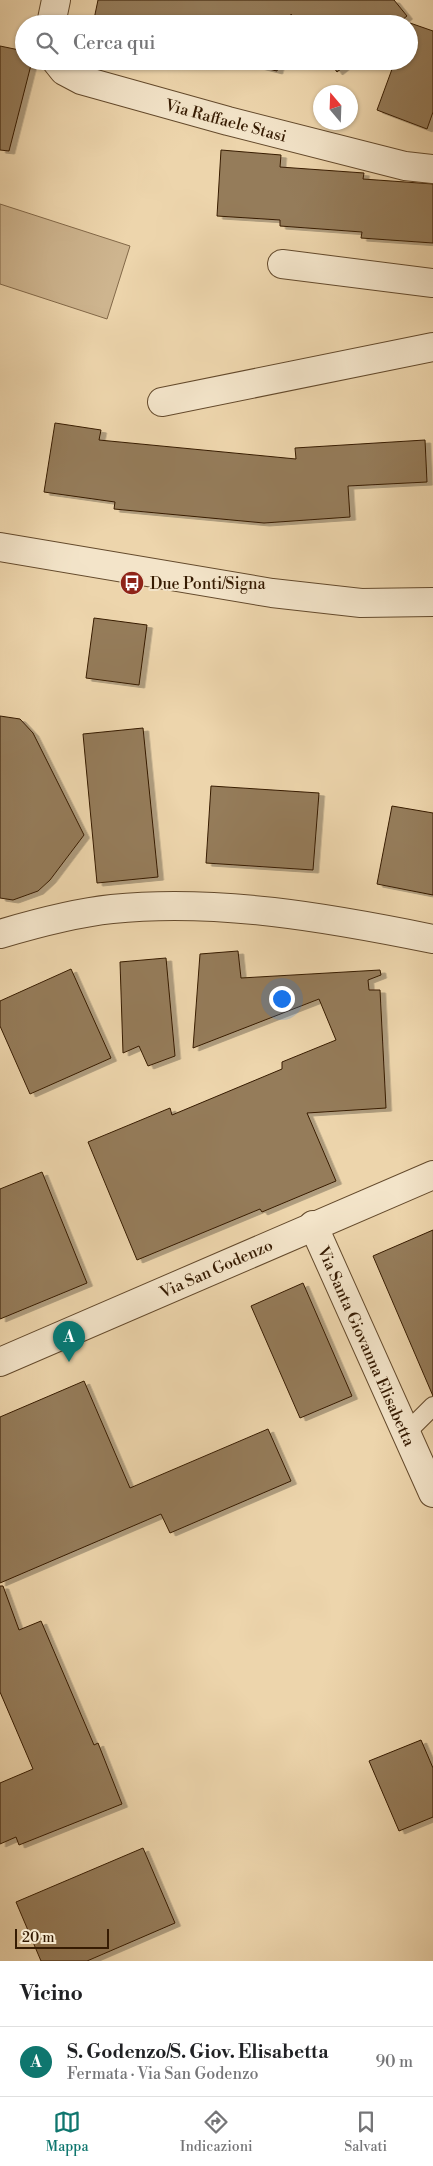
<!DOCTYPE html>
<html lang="it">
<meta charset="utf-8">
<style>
body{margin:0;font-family:"Libre Bodoni",serif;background:#f2f2f2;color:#202124}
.compass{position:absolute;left:313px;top:85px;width:45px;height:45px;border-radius:50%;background:#fff;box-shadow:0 1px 4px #0004;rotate:341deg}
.scale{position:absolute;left:15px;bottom:12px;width:94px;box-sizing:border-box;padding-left:5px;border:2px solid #361b02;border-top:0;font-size:14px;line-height:18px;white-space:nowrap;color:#361b02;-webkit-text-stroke:4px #f3e4c9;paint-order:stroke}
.you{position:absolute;left:281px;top:998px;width:18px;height:18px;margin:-12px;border:4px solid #fff;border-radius:50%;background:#1a73e8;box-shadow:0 0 0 8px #1a73e833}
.badge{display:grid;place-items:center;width:32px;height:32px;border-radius:50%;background:#0f766e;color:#fff;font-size:16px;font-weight:700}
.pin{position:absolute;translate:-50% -41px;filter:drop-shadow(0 1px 2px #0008)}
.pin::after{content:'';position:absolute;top:26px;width:18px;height:15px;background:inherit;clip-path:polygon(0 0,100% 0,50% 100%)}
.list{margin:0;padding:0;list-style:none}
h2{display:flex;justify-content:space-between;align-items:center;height:65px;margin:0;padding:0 20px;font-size:21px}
h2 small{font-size:16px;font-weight:400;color:#757577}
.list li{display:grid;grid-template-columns:32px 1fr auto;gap:15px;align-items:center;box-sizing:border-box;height:70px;padding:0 20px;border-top:1px solid #e0e0e0}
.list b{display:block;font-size:19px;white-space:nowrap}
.list p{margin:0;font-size:16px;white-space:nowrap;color:#757577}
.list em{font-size:16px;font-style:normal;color:#757577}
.icon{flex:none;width:28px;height:28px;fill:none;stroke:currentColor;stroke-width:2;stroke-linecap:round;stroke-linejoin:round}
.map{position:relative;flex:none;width:433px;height:1961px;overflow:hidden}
.search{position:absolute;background:#fff;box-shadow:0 1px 4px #0004;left:15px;right:15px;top:15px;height:55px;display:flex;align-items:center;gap:12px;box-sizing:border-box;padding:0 18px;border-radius:28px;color:#757577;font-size:19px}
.sheet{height:135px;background:#fff}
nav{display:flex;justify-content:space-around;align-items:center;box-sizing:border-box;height:70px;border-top:1px solid #e0e0e0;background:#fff;font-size:14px;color:#757577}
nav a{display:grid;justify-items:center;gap:2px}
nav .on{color:#0f766e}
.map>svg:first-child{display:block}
.green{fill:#ceb58f;stroke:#826848}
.building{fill:#957c5a;stroke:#361b02;filter:url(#shadow)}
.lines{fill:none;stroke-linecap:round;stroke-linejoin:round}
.service-casing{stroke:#644a2c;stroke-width:20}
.minor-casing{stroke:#644a2c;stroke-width:30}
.tertiary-casing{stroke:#644a2c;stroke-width:30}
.service{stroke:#f3e4c9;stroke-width:18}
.minor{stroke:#f3e4c9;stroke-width:28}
.tertiary{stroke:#f3e4c9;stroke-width:28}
.labels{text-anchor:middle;stroke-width:4;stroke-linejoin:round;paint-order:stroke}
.street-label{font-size:16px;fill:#361b02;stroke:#f3e4c9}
.poi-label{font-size:16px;fill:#361b02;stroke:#f3e4c9;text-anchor:start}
</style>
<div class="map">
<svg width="433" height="1961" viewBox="0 0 433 1961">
<defs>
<filter id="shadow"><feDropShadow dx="5.5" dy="3" stdDeviation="0" flood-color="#0004"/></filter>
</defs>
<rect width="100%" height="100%" fill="#edd5ac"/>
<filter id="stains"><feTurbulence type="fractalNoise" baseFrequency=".004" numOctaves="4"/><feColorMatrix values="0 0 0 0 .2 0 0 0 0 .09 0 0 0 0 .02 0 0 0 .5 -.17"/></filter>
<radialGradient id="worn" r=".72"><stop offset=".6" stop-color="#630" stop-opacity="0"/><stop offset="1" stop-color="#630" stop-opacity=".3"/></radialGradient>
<polygon class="green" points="0,204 130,246 107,319 0,284"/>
<g class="building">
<polygon points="98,0 394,0 407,16 397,24 299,24 291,14 289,24 93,24"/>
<polygon points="410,23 433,31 433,112 427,129 377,110 395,61 409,61"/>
<polygon points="0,46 24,51 24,61 32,61 9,151 0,150"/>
<polygon points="135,61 160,61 158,66"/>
<polygon points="237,61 280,61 277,71"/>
<polygon points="329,61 351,61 337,72"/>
<polygon points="221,150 281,155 280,167 364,173 363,179 433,184 433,243 361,238 362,232 280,226 280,220 217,216"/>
<polygon points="55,423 101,430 99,440 296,459 295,448 425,440 427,482 348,486 350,517 264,523 114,509 115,502 44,492"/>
<polygon points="94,618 147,625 139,685 86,678"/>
<polygon points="0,716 20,719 33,733 84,835 50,880 38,891 13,900 0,898"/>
<polygon points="143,728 158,877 97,883 83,734"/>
<polygon points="211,786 319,793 313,870 206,863"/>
<polygon points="392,806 433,813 433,895 377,884"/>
<polygon points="238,951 241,978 380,970 381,975 368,980 369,990 380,990 386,1108 307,1113 336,1181 262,1212 260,1209 137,1260 88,1142 170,1108 172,1115 282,1069 282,1062 336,1040 319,999 193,1048 200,954"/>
<polygon points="166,958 175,1056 148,1066 139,1046 123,1053 120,962"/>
<polygon points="71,969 111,1058 30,1094 0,1026 0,1001"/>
<polygon points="42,1172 87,1283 0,1319 0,1189"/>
<polygon points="433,1230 433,1396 373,1256"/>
<polygon points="303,1283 352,1396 300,1418 251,1306"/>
<polygon points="84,1381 130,1488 268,1429 291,1481 170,1533 161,1514 0,1583 0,1417"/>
<polygon points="0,1586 3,1586 19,1630 41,1621 94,1745 98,1743 122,1804 19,1845 16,1837 0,1844 0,1783 33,1769 0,1692"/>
<polygon points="421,1740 433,1768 433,1817 399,1831 369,1761"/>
<polygon points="143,1848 175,1923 87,1961 41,1961 16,1902"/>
</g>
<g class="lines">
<g class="service-casing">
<polyline id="service" points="405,1434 433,1406"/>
</g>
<g class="minor-casing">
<g id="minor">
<polyline points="51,24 56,0"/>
<polyline points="56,61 64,71 81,80 228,121 405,166 433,169"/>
<polyline points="282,264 433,283"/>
<polyline points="162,402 433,347"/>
<path d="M0,934c37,-11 74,-21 112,-25 105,-11 218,9 321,30"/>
<polyline points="313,1225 433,1493"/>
<polyline points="0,1362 433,1175"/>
</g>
</g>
<g class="tertiary-casing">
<polyline id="tertiary" points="0,547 272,593 361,603 433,602"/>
</g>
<use href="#service" class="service"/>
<use href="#minor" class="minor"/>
<use href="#tertiary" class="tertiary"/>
</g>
<defs>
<g id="bus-disc" transform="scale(1.25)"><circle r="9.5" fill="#8f2418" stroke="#f3e4c9"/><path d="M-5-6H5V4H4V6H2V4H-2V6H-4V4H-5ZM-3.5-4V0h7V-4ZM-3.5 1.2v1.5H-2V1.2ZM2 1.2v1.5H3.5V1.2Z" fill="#fff"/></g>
</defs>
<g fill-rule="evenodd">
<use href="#bus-disc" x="132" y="583"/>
</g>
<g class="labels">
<g class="street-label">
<text transform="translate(226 120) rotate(15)" y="6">Via Raffaele Stasi</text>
<text transform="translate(216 1268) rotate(-24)" y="6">Via San Godenzo</text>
<text transform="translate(367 1346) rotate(66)" y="6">Via Santa Giovanna Elisabetta</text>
</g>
<g class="poi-label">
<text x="150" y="589">Due Ponti/Signa</text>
</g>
</g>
<rect width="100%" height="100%" filter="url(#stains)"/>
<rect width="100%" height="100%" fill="url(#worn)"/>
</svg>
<svg class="compass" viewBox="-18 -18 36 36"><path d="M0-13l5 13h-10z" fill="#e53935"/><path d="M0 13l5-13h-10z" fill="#757577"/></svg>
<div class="scale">20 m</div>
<div class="you"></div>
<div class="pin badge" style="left:69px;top:1362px">A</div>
<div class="search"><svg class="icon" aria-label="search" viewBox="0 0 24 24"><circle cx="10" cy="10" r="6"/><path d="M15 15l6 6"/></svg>Cerca qui</div>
</div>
<section class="sheet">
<h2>Vicino<small></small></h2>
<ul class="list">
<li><span class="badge">A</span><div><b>S. Godenzo/S. Giov. Elisabetta</b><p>Fermata · Via San Godenzo</p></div><em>90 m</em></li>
</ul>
</section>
<nav>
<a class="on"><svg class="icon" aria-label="map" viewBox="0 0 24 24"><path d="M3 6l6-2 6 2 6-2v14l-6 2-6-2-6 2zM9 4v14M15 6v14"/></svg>Mappa</a>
<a><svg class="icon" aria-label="directions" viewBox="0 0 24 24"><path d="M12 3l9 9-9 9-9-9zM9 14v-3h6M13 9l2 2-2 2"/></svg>Indicazioni</a>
<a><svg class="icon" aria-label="saved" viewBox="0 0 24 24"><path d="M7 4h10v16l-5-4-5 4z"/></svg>Salvati</a>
</nav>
